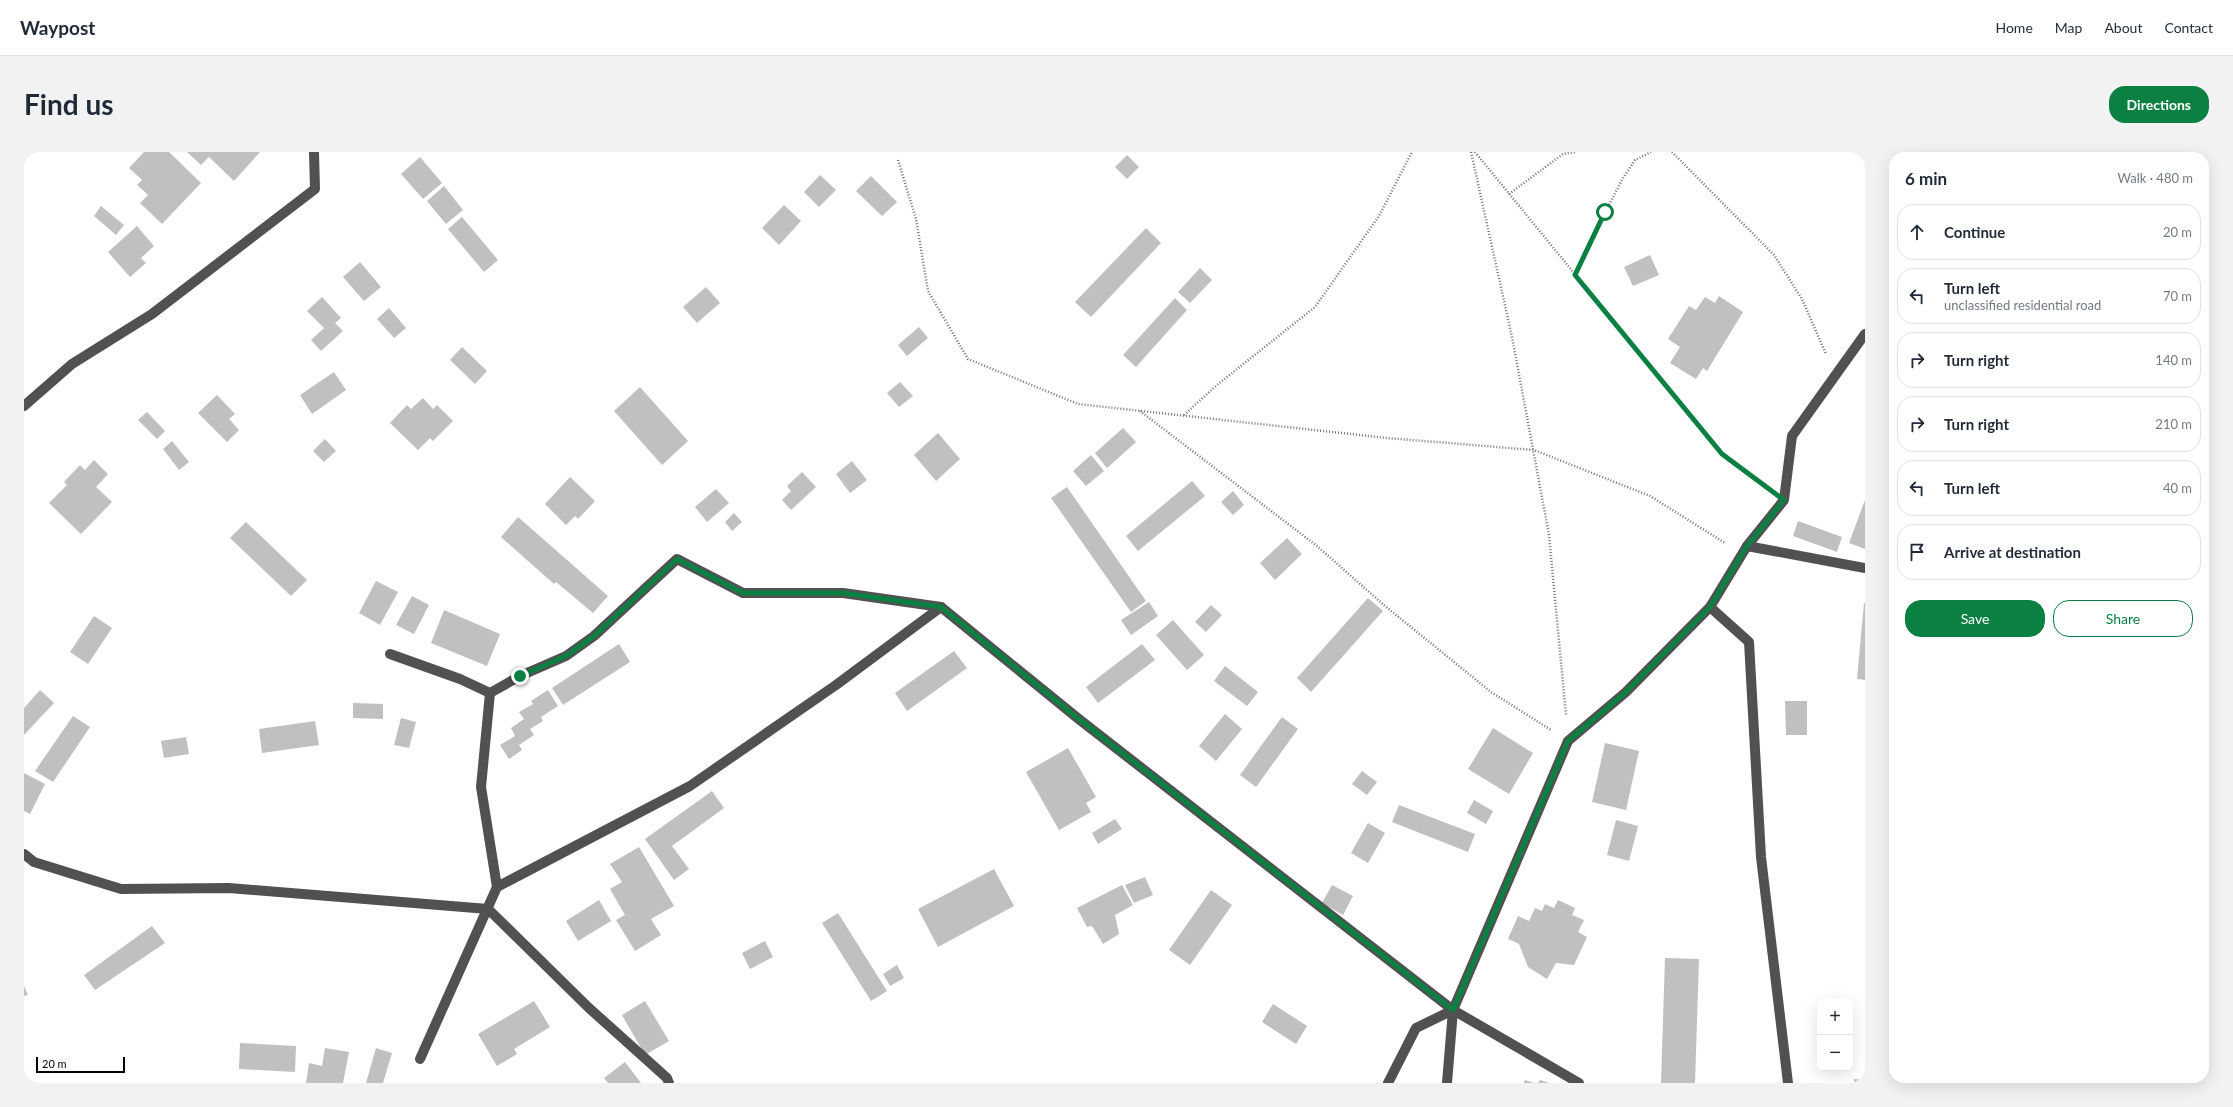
<!DOCTYPE html>
<meta charset="utf-8">
<style>
body{margin:0;font-family:Lato,sans-serif;background:#f2f2f3;color:#1f2937}
.controls{position:absolute;right:12px;bottom:12px;display:grid;overflow:hidden;border-radius:8px;box-shadow:0 4px 16px #0002}
.controls button{width:36px;height:36px;display:grid;place-items:center;padding:0;border:0;border-bottom:1px solid #e0e1e3;background:#fff;color:#1f2937;font:20px sans-serif}
.scale{position:absolute;left:12px;bottom:10px;width:89px;box-sizing:border-box;padding-left:4px;border:2px solid #000;border-top:0;font-size:11px;line-height:14px;white-space:nowrap;color:#000;-webkit-text-stroke:3px #fff;paint-order:stroke}
.stop{position:absolute;width:12px;height:12px;margin:-9px;border:3px solid #0b8043;border-radius:50%;background:#fff}
.stop.end{background:#0b8043;border-color:#fff;box-shadow:0 1px 4px #0008}
.list{margin:0;padding:0;list-style:none}
h2{display:flex;justify-content:space-between;align-items:center;height:52px;margin:0;padding:0 16px;font-size:17px}
h2 small{font-size:13px;font-weight:400;color:#747a83}
.list li{display:grid;grid-template-columns:26px 1fr auto;gap:12px;align-items:center;box-sizing:border-box;height:56px;margin:0 8px 8px;padding:0 8px;border:1px solid #e0e1e3;border-radius:16px}
.list b{display:block;font-size:15px;white-space:nowrap}
.list p{margin:0;font-size:13px;white-space:nowrap;color:#747a83}
.list em{font-size:13px;font-style:normal;color:#747a83}
.actions{display:flex;gap:8px;padding:12px 16px}
.actions a{flex:1;padding:9px 0;border:1px solid #0b8043;border-radius:16px;text-align:center;font-size:14px;color:#0b8043}
.actions .main{background:#0b8043;color:#fff}
.icon{flex:none;width:22px;height:22px;fill:none;stroke:currentColor;stroke-width:2;stroke-linecap:round;stroke-linejoin:round}
.map{position:relative;flex:none;width:1841px;height:931px;overflow:hidden;border-radius:16px}
header{display:flex;align-items:center;gap:24px;box-sizing:border-box;height:56px;padding:0 20px;background:#fff;border-bottom:1px solid #e0e1e3}
header strong{font-size:19px}
nav{display:flex;gap:22px;margin-inline-start:auto;font-size:14px}
.intro{display:flex;align-items:center;justify-content:space-between;box-sizing:border-box;height:96px;padding:0 24px}
h1{margin:0;font-size:28px}
.button{padding:10px 18px;border-radius:16px;background:#0b8043;color:#fff;font-size:14px;font-weight:700}
main{display:flex;gap:24px;padding:0 24px}
aside{flex:1;background:#fff;border-radius:16px;box-shadow:0 4px 16px #0002}
.map>svg:first-child{display:block}
.building{fill:#c0c0c0}
.lines{fill:none;stroke-linecap:round;stroke-linejoin:round}
.path{stroke:#737373;stroke-width:2.5;stroke-dasharray:1 2;stroke-linecap:butt}
.minor{stroke:#515151;stroke-width:10}
.route{stroke:#0b8043;stroke-width:5}
</style>
<header>
<strong>Waypost</strong>
<nav><a>Home</a><a>Map</a><a>About</a><a>Contact</a></nav>
</header>
<div class="intro"><h1>Find us</h1><a class="button">Directions</a></div>
<main>
<div class="map">
<svg width="1841" height="931" viewBox="0 0 1841 931">
<rect width="100%" height="100%" fill="#fff"/>
<g class="building">
<polygon points="120,0 145,0 177,31 138,72 116,51 124,43 113,33 118,28 105,16"/>
<polygon points="163,0 236,0 210,29 185,5 177,13"/>
<polygon points="1103,3 1115,15 1103,27 1091,15"/>
<polygon points="396,5 418,31 399,47 377,22"/>
<polygon points="796,23 812,38 795,55 780,40"/>
<polygon points="847,24 873,50 858,64 832,39"/>
<polygon points="420,34 439,58 422,72 403,49"/>
<polygon points="760,53 777,69 755,93 738,76"/>
<polygon points="77,54 100,73 92,83 70,64"/>
<polygon points="438,65 474,108 460,120 424,77"/>
<polygon points="113,74 130,94 117,106 122,111 106,125 84,100"/>
<polygon points="1122,76 1137,91 1067,165 1051,150"/>
<polygon points="1626,103 1635,123 1609,134 1600,115"/>
<polygon points="336,110 357,135 340,149 319,125"/>
<polygon points="1176,116 1188,128 1166,151 1154,140"/>
<polygon points="682,135 696,151 673,171 659,155"/>
<polygon points="1695,144 1719,160 1683,219 1679,216 1672,227 1646,211 1656,195 1644,187 1665,154 1672,158 1681,145 1691,151"/>
<polygon points="298,145 317,166 311,171 319,179 297,199 287,188 300,176 283,159"/>
<polygon points="1151,146 1163,158 1112,215 1099,203"/>
<polygon points="365,156 382,176 370,186 353,167"/>
<polygon points="895,175 904,186 883,204 874,193"/>
<polygon points="438,195 463,219 451,232 426,208"/>
<polygon points="310,220 322,238 288,262 276,243"/>
<polygon points="876,230 889,244 875,255 863,241"/>
<polygon points="616,235 664,289 638,313 590,259"/>
<polygon points="193,243 211,262 205,267 215,278 203,290 174,261"/>
<polygon points="399,246 409,257 413,253 429,269 409,289 406,286 394,298 366,271 383,253 387,257"/>
<polygon points="123,260 141,279 133,287 114,268"/>
<polygon points="1099,276 1112,290 1083,316 1071,301"/>
<polygon points="914,281 936,307 912,329 890,303"/>
<polygon points="301,287 312,299 300,310 289,299"/>
<polygon points="148,289 165,310 155,318 139,297"/>
<polygon points="1067,303 1080,319 1062,334 1049,319"/>
<polygon points="70,308 84,322 72,335 88,350 57,382 25,351 43,333 40,330 56,313 61,318"/>
<polygon points="828,309 843,328 826,341 812,322"/>
<polygon points="778,320 792,335 767,358 758,348 767,339 763,334"/>
<polygon points="546,325 571,349 554,367 551,364 542,373 521,352"/>
<polygon points="1168,329 1181,344 1114,399 1102,384"/>
<polygon points="1043,335 1122,449 1107,460 1027,346"/>
<polygon points="692,337 705,351 683,370 671,355"/>
<polygon points="1209,339 1220,353 1209,363 1197,350"/>
<polygon points="1841,348 1841,397 1825,391"/>
<polygon points="710,361 718,370 708,379 701,370"/>
<polygon points="494,365 584,444 569,461 532,430 530,432 477,385"/>
<polygon points="1774,369 1818,385 1813,400 1769,384"/>
<polygon points="222,370 283,428 267,444 206,386"/>
<polygon points="1263,386 1278,402 1251,428 1236,411"/>
<polygon points="352,429 374,440 356,473 335,461"/>
<polygon points="388,444 405,453 390,482 372,473"/>
<polygon points="1344,446 1359,459 1287,540 1273,526"/>
<polygon points="1125,450 1134,464 1107,483 1097,468"/>
<polygon points="1840,451 1841,451 1841,528 1833,527"/>
<polygon points="1187,453 1198,463 1182,480 1171,470"/>
<polygon points="420,458 476,482 463,514 407,491"/>
<polygon points="70,464 88,476 64,512 46,500"/>
<polygon points="1149,468 1180,503 1163,518 1132,483"/>
<polygon points="595,492 606,510 539,553 528,536"/>
<polygon points="1118,492 1131,508 1074,551 1062,535"/>
<polygon points="930,499 943,516 883,559 871,541"/>
<polygon points="1201,514 1234,540 1223,554 1190,529"/>
<polygon points="16,538 30,551 0,583 0,556"/>
<polygon points="524,538 534,554 517,565 519,569 506,577 510,583 495,593 498,598 485,607 476,593 491,584 487,576 500,567 495,560 509,552 507,549"/>
<polygon points="1761,549 1783,549 1783,583 1762,583"/>
<polygon points="329,551 359,552 359,567 329,566"/>
<polygon points="1201,562 1218,577 1192,609 1175,594"/>
<polygon points="49,564 66,575 29,630 11,619"/>
<polygon points="1258,565 1274,577 1232,635 1216,623"/>
<polygon points="377,566 392,570 385,596 370,593"/>
<polygon points="291,569 295,593 238,601 235,577"/>
<polygon points="1469,576 1509,601 1485,642 1444,617"/>
<polygon points="162,585 165,602 140,606 137,589"/>
<polygon points="1581,591 1615,599 1602,658 1568,650"/>
<polygon points="1044,596 1072,645 1062,651 1067,660 1035,678 1002,620"/>
<polygon points="1338,619 1353,630 1343,643 1328,632"/>
<polygon points="0,621 21,632 6,662 0,659"/>
<polygon points="688,639 700,656 648,694 665,717 650,728 621,687"/>
<polygon points="1450,648 1469,659 1462,672 1443,661"/>
<polygon points="1375,653 1451,682 1444,700 1368,670"/>
<polygon points="1091,667 1098,677 1074,692 1068,681"/>
<polygon points="1592,668 1614,674 1605,709 1583,703"/>
<polygon points="1344,671 1361,681 1344,711 1327,701"/>
<polygon points="615,695 650,754 627,767 637,783 611,799 592,768 601,763 586,737 598,730 586,712"/>
<polygon points="970,717 990,754 914,795 894,757"/>
<polygon points="1121,725 1129,743 1110,751 1101,733"/>
<polygon points="1098,733 1109,753 1091,763 1095,782 1079,792 1068,774 1063,775 1053,756"/>
<polygon points="1308,733 1329,744 1319,763 1298,751"/>
<polygon points="1187,738 1208,753 1166,813 1145,798"/>
<polygon points="575,748 587,769 554,789 542,769"/>
<polygon points="1534,748 1551,756 1548,763 1560,768 1554,780 1563,785 1550,813 1532,811 1523,827 1504,815 1495,792 1484,787 1494,764 1505,769 1511,756 1518,759 1521,752 1530,756"/>
<polygon points="814,761 863,839 847,849 798,771"/>
<polygon points="128,774 141,791 71,838 60,823"/>
<polygon points="741,789 749,805 726,817 718,801"/>
<polygon points="1641,806 1675,807 1671,931 1637,931"/>
<polygon points="873,813 880,826 866,834 859,822"/>
<polygon points="0,834 4,843 0,844"/>
<polygon points="510,849 526,875 490,897 493,902 473,914 454,882"/>
<polygon points="621,849 645,889 621,903 598,863"/>
<polygon points="1249,852 1283,874 1272,892 1238,870"/>
<polygon points="216,891 272,894 271,920 215,917"/>
<polygon points="301,896 325,900 319,931 282,931 285,911 298,914"/>
<polygon points="352,896 368,901 359,931 342,931"/>
<polygon points="601,910 617,931 584,931 580,926"/>
<polygon points="1830,927 1841,928 1841,931 1830,931"/>
<polygon points="1501,928 1510,931 1500,931"/>
<polygon points="1516,928 1525,931 1514,931"/>
</g>
<g class="lines">
<g class="path">
<polyline points="1447,0 1488,185 1525,383 1542,563"/>
<polyline points="1451,0 1698,302 1741,333"/>
<polyline points="1648,0 1750,103 1778,147 1802,202"/>
<polyline points="1836,0 1841,9"/>
<polyline points="874,8 892,67 904,139 944,207 1054,252 1363,286 1510,298 1626,344 1701,391"/>
<polyline points="1485,42 1539,2 1552,0"/>
<polyline points="1551,123 1565,91 1599,26 1611,8 1627,0"/>
<polyline points="1116,259 1293,394 1361,454 1467,540 1527,578"/>
<polyline points="1160,263 1193,233 1291,155 1355,64 1388,0"/>
</g>
<g class="minor">
<polyline points="0,254 48,212 128,162 291,37 290,0"/>
<polyline points="1723,394 1841,416"/>
<polyline points="1686,455 1725,490 1737,705 1764,931"/>
<polyline points="366,502 436,527 466,541"/>
<polyline points="0,702 10,710 97,737 205,736 464,757 565,856 643,926 645,931"/>
<polyline points="473,735 457,635 466,541 496,524 542,504 570,484 653,407 719,441 819,441 917,455 1056,568 1429,858 1555,931"/>
<polyline points="396,907 473,735 666,634 812,533 917,455"/>
<polyline points="1364,931 1392,876 1429,858"/>
<polyline points="1423,931 1429,858 1544,589 1602,540 1686,455 1723,394 1760,348 1768,284 1841,182"/>
</g>
</g>
<g class="lines">
<polyline class="route" points="496,524 542,504 570,484 653,407 719,441 819,441 917,455 1056,568 1429,858 1544,589 1602,540 1686,455 1723,394 1760,348 1698,302 1551,123 1581,60"/>
</g>
</svg>
<div class="controls">
<button>+</button>
<button>−</button>
</div>
<div class="scale">20 m</div>
<div class="stop" style="left:1581px;top:60px"></div>
<div class="stop end" style="left:496px;top:524px"></div>
</div>
<aside>
<h2>6 min<small>Walk · 480 m</small></h2>
<ul class="list">
<li><svg class="icon" aria-label="ahead" viewBox="0 0 24 24"><path d="M12 20V5M6 11l6-6 6 6"/></svg><div><b>Continue</b></div><em>20 m</em></li>
<li><svg class="icon" aria-label="left" viewBox="0 0 24 24"><path d="M17 20v-9H6M10 6l-5 5 5 5"/></svg><div><b>Turn left</b><p>unclassified residential road</p></div><em>70 m</em></li>
<li><svg class="icon" aria-label="right" viewBox="0 0 24 24"><path d="M7 20v-9h11M14 6l5 5-5 5"/></svg><div><b>Turn right</b></div><em>140 m</em></li>
<li><svg class="icon" aria-label="right" viewBox="0 0 24 24"><path d="M7 20v-9h11M14 6l5 5-5 5"/></svg><div><b>Turn right</b></div><em>210 m</em></li>
<li><svg class="icon" aria-label="left" viewBox="0 0 24 24"><path d="M17 20v-9H6M10 6l-5 5 5 5"/></svg><div><b>Turn left</b></div><em>40 m</em></li>
<li><svg class="icon" aria-label="arrive" viewBox="0 0 24 24"><path d="M6 21V4h12l-3 4 3 4H6"/></svg><div><b>Arrive at destination</b></div></li>
</ul>
<div class="actions"><a class="main">Save</a><a>Share</a></div>
</aside>
</main>
